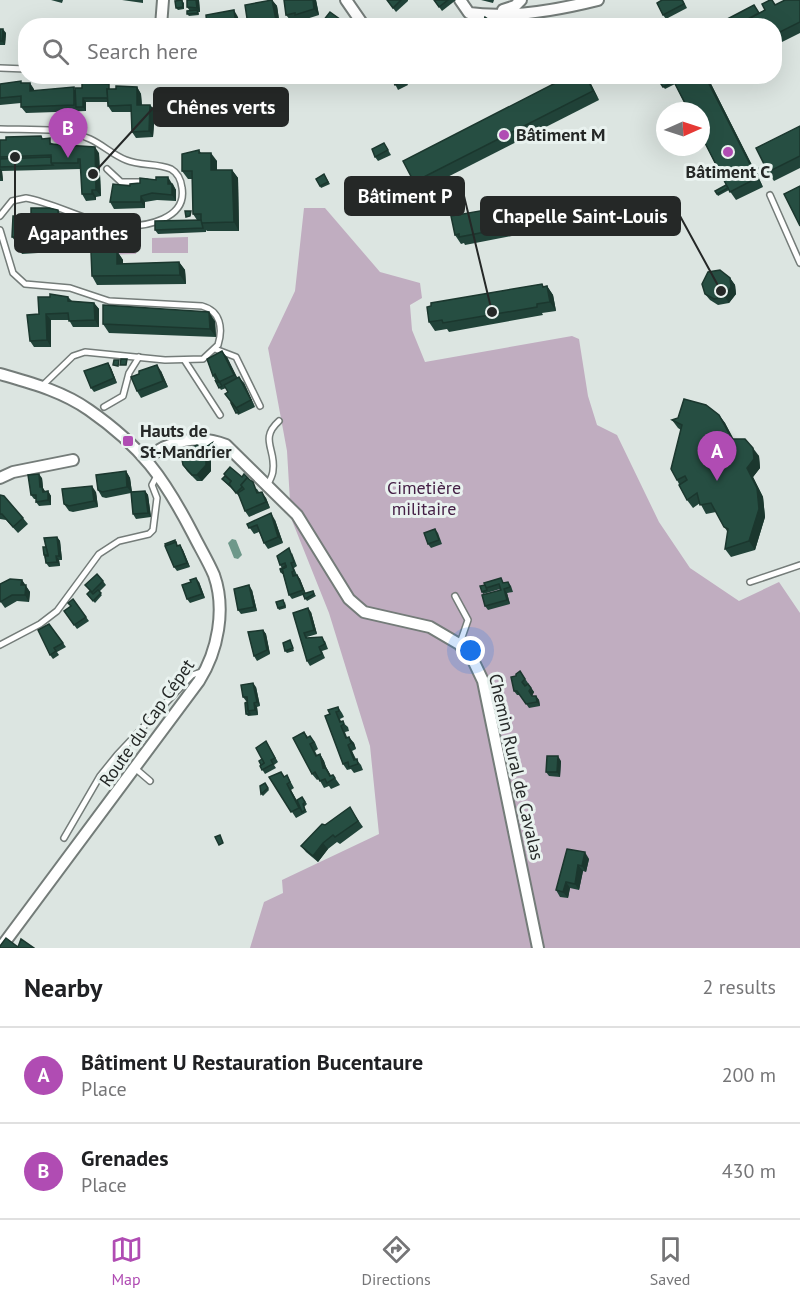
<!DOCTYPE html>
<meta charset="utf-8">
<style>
body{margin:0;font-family:"PT Sans",sans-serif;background:#f6f6f6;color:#202124}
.compass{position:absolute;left:656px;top:102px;width:54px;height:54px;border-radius:50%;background:#fff;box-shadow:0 6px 24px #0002;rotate:87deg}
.you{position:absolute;left:471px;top:651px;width:21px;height:21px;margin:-15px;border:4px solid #fff;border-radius:50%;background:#1a73e8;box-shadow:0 0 0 9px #1a73e833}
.badge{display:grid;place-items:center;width:39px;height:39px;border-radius:50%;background:#b04cb3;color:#fff;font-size:20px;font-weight:700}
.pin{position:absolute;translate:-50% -50px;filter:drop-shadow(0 2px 3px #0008)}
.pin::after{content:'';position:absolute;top:32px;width:21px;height:18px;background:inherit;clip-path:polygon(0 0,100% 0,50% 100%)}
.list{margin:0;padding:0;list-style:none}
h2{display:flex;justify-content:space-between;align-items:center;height:78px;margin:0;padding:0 24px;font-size:26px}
h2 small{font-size:20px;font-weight:400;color:#757577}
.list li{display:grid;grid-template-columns:39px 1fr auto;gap:18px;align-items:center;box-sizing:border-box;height:96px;padding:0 24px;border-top:2px solid #e0e0e0}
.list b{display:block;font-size:22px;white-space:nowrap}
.list p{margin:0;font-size:20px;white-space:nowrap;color:#757577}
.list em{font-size:20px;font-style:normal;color:#757577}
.icon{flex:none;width:33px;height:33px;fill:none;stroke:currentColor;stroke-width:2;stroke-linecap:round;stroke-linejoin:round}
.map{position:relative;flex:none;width:800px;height:948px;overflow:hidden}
.search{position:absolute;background:#fff;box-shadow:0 6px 24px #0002;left:18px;right:18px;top:18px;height:66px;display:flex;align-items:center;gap:15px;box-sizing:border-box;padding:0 21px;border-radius:24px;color:#757577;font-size:22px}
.sheet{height:270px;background:#fff}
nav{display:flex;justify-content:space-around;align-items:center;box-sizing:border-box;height:84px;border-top:2px solid #e0e0e0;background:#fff;font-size:16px;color:#757577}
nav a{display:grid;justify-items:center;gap:3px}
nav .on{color:#b04cb3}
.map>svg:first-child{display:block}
.green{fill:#c0adc0}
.water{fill:#6e988a}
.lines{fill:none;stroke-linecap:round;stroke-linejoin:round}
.lane-casing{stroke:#747c79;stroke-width:8}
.street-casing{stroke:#747c79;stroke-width:14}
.lane{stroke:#fff;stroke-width:5}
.street{stroke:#fff;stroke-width:10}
.wall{fill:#214339}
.shaded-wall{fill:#1b372e}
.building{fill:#264e42;stroke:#1b372e;stroke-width:1.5}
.poi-dot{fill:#b04cb3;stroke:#e9f2ef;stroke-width:2}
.labels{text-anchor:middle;stroke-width:6;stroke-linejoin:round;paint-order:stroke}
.poi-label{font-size:18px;font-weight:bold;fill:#252827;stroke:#e9f2ef;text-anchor:start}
.park-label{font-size:18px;fill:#452046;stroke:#e9f2ef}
.street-label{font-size:18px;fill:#252827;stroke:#e9f2ef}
.leader{fill:none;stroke:#252827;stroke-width:2}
.callout-dot{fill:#252827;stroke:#e9f2ef;stroke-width:2}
.callout{fill:#252827;stroke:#252827;stroke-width:2}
.callout-label{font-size:20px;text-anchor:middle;font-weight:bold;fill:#fff}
</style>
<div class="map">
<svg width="800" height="948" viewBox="0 0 800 948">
<rect width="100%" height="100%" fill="#dce5e1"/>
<g class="green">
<polygon points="304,208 325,208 380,272 420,283 422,298 410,305 412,330 425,362 572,336 579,339 588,396 597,425 617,435 659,522 690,568 739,601 779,582 800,613 800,948 250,948 264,902 283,893 282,880 379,834 370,746 329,613 291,518 287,451 268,348 295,291"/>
<polygon points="188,237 188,253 152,253 152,238"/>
<polygon points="136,238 136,254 101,255 101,239"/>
</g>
<g class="water">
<polygon points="115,18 115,25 85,25 85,19"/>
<polygon points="232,539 236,540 242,555 238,559 234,558 228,543"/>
</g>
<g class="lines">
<g class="lane-casing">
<g id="lane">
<polyline points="0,68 26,69"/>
<path d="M0,129c28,1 64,-2 90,10 13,6 23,16 36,21 14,6 31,3 45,9 7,4 10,11 11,19 5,31 -36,39 -60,38 -33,-2 -64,-22 -96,-28l-14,3 -12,15"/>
<polyline points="107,169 121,182 146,182"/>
<polyline points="770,195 800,263"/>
<path d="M0,230l13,43 12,11 45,4 39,13 93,5c19,5 21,23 16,39l-15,14 -38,1 -80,-8 -12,4 -31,30"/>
<polyline points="215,349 236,357 260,406"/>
<polyline points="185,361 220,415"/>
<polyline points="104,407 123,396 129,373 139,357"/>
<path d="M268,484c2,-4 5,-9 5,-14 3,-21 -14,-31 6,-49"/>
<polyline points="750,582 800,565"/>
<polyline points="455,596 468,620 460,643"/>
<polyline points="0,645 40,624 57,611 99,554 119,541 149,534 153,530 157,498 152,485 158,474"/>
<polyline points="136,769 150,781"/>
<polyline points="64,838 100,776 117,755 192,675 204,671"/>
</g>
</g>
<g class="street-casing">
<g id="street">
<polyline points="346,0 364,26"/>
<path d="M460,0l9,13c41,6 89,-3 129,-13"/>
<polyline points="503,10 515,6 521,0"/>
<polyline points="161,26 163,0"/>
<path d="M0,374c31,9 62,17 89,36 53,37 75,68 104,124 7,14 15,27 21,41 12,34 4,76 -15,106l-197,265"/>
<path d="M146,459c23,-19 53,-25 80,-14l71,70 52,84 15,13 66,15 29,17 14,16 10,21 55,267"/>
<polyline points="0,478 13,472 73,460"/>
</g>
</g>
<use href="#lane" class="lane"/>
<use href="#street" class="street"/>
</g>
<g class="wall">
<polygon points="51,0 63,0 62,3"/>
<polygon points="122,0 143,0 143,3"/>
<polygon points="187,0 199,0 200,12 198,12 199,15 189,16 187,14 190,11 187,7"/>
<polygon points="272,0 277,6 280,26 248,26 248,25"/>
<polygon points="284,0 316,0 319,15 300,21 298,19 291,21 286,15"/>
<polygon points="387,0 408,0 408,1 396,12"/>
<polygon points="434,0 456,0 442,11"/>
<polygon points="481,0 494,0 493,3"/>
<polygon points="683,0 687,8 666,19 663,15"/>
<polygon points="772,0 776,5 800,0 800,33 774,46 774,26 760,13 765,10"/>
<polygon points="184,2 184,9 178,10 176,8"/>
<polygon points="0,29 6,33 5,45 0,45"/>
<polygon points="391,76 404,76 408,85 398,90"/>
<polygon points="490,76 508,76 508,77 495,84"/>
<polygon points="569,76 587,76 599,100 420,191 414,182"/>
<polygon points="707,76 755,171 765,165 800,126 800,168 774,181 767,171 758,176 763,187 736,200 729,190 718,196 715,191 726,185 675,84 665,89 661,84 672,78"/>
<polygon points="30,83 34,91 112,89 137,87 141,94 142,105 150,105 155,111 153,137 136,138 132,132 131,112 112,112 108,106 108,102 86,102 86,111 26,113 21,107 21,103 0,105 0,84"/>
<polygon points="43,139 54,144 99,153 101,196 96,197 96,200 86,201 82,194 81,169 2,171 3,181 0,181 0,140"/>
<polygon points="384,143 391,155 378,161 375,157"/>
<polygon points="199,150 201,153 217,161 217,170 232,170 238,178 239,231 207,231 206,230 206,232 158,234 155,230 197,220 193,214 192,179 188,179 182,171"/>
<polygon points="324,174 330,184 321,188 316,179"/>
<polygon points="173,184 176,190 176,201 157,200 145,202 145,208 114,209 110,202 130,186"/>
<polygon points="58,210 61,215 84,217 90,226 90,242 37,243 38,253 22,254 16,245 16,242 12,237 31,216"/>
<polygon points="519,213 522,234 465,245 464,243 461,244 455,235"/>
<polygon points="117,251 123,260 123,264 179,262 185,270 186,284 97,285 92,276"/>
<polygon points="730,278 735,285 736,294 729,303 718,305 710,300 705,294"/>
<polygon points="547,286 553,295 556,311 542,313 543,315 449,332 447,329 435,331 429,322"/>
<polygon points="68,297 72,301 94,303 99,309 99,327 73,327 69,320 51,320 51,347 34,347 30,341 39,314"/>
<polygon points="215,321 216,337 109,333 103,324"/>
<polygon points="227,357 237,378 244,383 255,407 238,415 226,388 221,390 213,376"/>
<polygon points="108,363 111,368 117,383 94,392 91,388"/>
<polygon points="161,371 168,387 141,398 137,391"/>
<polygon points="719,415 725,423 733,439 759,456 760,468 753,477 763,497 765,517 755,550 731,557 725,549 728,533 716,512 706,514 700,503 693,508 687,500 677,480 681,430 678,428 672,420"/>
<polygon points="212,443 214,445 211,451 215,460 214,461 210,457 211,471 202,481 197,481 187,471 183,465"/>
<polygon points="126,471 130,478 132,492 145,491 148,495 151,517 136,519 133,514 131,493 106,498 102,497 98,490"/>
<polygon points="224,474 257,489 259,492 266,498 270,508 249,517 245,511 240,497 222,479 225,476"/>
<polygon points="42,478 43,488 45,492 48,491 51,496 51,505 39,506 36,502 36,499 34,499 31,495"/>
<polygon points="96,492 98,507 73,512 69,511 64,504"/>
<polygon points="0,495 23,518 28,524 18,533 6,520 0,519"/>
<polygon points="275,520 283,543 268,549 264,543 259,532 254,534 247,524"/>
<polygon points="435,529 438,533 442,544 431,548 428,544"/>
<polygon points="57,537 60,541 62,560 59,560 60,566 49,567 46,563 44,555 46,547"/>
<polygon points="175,540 178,546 180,545 183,550 190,567 177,571 174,567"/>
<polygon points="292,553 297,566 294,568 297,575 300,579 306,594 314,593 316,596 307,601 303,595 292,599 289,595 283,574 282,574 281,572 282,568 280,565"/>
<polygon points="22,580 30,592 29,602 17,601 5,608 0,601"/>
<polygon points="103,581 106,585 99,592 102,595 95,603 87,594 90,591 85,585"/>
<polygon points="191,582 199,582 205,598 190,603 187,599"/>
<polygon points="508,582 511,586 513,592 507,593 510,604 488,610 485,606 500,589 483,594 480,586"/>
<polygon points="252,590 257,611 241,614 238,610"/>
<polygon points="73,599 89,621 77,629 64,611 71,606"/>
<polygon points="285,602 286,608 279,610 278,608"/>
<polygon points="311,612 317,634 307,637 307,638 325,641 328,649 322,651 325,658 310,666 307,661 293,613"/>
<polygon points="49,624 66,647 57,652 59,655 53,659 50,655"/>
<polygon points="263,630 266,634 270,654 257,661 254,656"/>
<polygon points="290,640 294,651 287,653 285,651"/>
<polygon points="520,671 534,692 532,696 536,696 539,700 540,706 529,708 520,695 517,695 514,691 516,676"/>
<polygon points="256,687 260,706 257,707 258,715 248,716 246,714 247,701 246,701 243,697"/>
<polygon points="338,707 342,713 344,717 340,719 341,721 348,727 349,731 345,732 347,737 354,743 356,749 352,751 356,759 361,765 363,770 354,773 351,769 347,770 343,764 330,714"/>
<polygon points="304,732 308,737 315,742 318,749 315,751 317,755 320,754 324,761 326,767 331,776 333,775 340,785 331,789 329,786 324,788 319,779 317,780 312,774"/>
<polygon points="266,741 278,762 274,765 276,768 265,774 260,766 261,765 262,759"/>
<polygon points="561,761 560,777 549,776 546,772"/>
<polygon points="287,775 294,788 291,790 301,808 302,797 307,804 304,807 307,812 296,818 269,777 284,777"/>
<polygon points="265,783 269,790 263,796 261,794"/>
<polygon points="354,814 363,827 340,844 337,842 328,849 318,862 306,852 301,846 325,825"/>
<polygon points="567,849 589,859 586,872 583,871 579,890 570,888 568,898 560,897 556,890"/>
</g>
<g class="shaded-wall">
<polygon points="196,0 199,0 200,12 197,8"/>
<polygon points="272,0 277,6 280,26 276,20"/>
<polygon points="313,0 316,0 319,15 314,9"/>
<polygon points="234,10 238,17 239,26 236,26"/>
<polygon points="3,29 6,33 5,45 2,41"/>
<polygon points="586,76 588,78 599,100 593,91"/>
<polygon points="705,76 707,76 763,187 757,178"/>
<polygon points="30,83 34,89 34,97 30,91"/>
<polygon points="137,87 141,94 142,111 137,105"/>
<polygon points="83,98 86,102 86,111 83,107"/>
<polygon points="150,105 155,111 153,137 149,131"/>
<polygon points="95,147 99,153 101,196 96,190"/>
<polygon points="211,153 217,161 217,179 211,170"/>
<polygon points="0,168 2,171 3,181 0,177"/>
<polygon points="232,170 238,178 239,231 234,222"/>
<polygon points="168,177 176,190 176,201 172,195 168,184"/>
<polygon points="92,190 96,197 96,200 92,194"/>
<polygon points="141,196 145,202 145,208 141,202"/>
<polygon points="514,205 519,213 522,234 516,226"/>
<polygon points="84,217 90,226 90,242 84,234"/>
<polygon points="31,227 37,236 34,239 37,243 38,253 32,245"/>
<polygon points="117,251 123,260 123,272 117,264"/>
<polygon points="179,262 185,270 186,284 180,275"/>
<polygon points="730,278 735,285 736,294 729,303 725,297"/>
<polygon points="547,286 553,295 556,311 550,302"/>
<polygon points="94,303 99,309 99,327 95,320"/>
<polygon points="209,312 215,321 216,337 210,329"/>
<polygon points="46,314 51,320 51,347 47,340"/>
<polygon points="222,351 227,357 239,381 234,375"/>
<polygon points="108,363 111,368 117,383 114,378"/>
<polygon points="157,365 161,371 168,387 163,381"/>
<polygon points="239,377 244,383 255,407 251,400"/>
<polygon points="719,415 725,423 738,447 732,439"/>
<polygon points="212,443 214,445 211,451 215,460 209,449"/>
<polygon points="753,448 759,456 760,468 753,477 763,497 765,517 755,550 749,541 747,468"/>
<polygon points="206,452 211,458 211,471 202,481 197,475"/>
<polygon points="126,471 130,478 132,493 127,487"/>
<polygon points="39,474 42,478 43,488 45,491 46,496 40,487"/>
<polygon points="92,486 96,492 98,507 94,501"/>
<polygon points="48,491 51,496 51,505 48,500"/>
<polygon points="145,491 148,495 151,517 148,513"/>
<polygon points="262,492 266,498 270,508 266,502"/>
<polygon points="271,513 275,520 283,543 278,537"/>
<polygon points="57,537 60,541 62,560 59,556"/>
<polygon points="180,545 183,550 190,567 187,563"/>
<polygon points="56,556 59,560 60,566 57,562"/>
<polygon points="297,575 300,579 306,594 303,590"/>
<polygon points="196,578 199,582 205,598 202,594"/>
<polygon points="22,580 30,592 29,602 25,595 21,585"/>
<polygon points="249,585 252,590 257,611 254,607"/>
<polygon points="504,589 507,593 510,604 507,600"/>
<polygon points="308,608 311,612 317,634 314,630"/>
<polygon points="263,630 266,634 270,654 267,650"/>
<polygon points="253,683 256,687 260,706 257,702"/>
<polygon points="531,688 534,692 532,696 529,691"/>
<polygon points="536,696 539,700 540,706 537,702"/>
<polygon points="254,703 257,707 258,715 255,710"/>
<polygon points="349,737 354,743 356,749 351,743"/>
<polygon points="348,745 352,751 357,764 354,760"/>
<polygon points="320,754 324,761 326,767 333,779 323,768"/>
<polygon points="558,756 561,761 560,777 557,772"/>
<polygon points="287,784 291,790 304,814 299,808"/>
<polygon points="323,843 328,849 318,862 313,856"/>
<polygon points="585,852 589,859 586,872 582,866"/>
<polygon points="578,865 583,871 579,890 575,884"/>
<polygon points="566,882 570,888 568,898 563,892"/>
</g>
<g class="building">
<polygon points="182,0 183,7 176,8 175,1"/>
<polygon points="187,0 196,0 197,8 187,7"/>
<polygon points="272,0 276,20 265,22 266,24 248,25 245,5"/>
<polygon points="284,0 313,0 314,9 295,15 295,13 286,15"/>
<polygon points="387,0 401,0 393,8"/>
<polygon points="434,0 448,0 439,7"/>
<polygon points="662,0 682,0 684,4 663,15 657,3"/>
<polygon points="770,0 772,0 775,5 785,0 800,0 800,22 774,35 774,26 735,26 765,10 762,4"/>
<polygon points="754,5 759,13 735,26 714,26"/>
<polygon points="197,10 198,13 187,14 187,11"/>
<polygon points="234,10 236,26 207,26 206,15"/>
<polygon points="330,12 348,25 348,26 327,26 323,21"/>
<polygon points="485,17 497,25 496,26 482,26"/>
<rect x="178" y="21" width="6" height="5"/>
<polygon points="0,29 3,29 2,41 0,41"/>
<polygon points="391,76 403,76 405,80 395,85"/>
<polygon points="490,76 498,76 492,80"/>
<polygon points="569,76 586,76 593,91 414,182 403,161"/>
<polygon points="671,76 705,76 757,178 730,192 701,135 701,111 689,111"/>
<polygon points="672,78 674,82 663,87 661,84"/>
<polygon points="21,81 21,83 30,83 30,91 74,87 74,105 21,107 21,96 0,98 0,84"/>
<polygon points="82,83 109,84 109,89 107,89 108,98 83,98 83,107 76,107 75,88 82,88"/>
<polygon points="116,86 137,87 137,105 150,105 149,131 132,132 131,105 108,106 107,89 116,89"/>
<polygon points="800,126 800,156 768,172 756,148"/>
<polygon points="41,136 42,139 50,138 50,144 95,147 96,190 92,190 92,194 82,194 80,159 78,159 78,163 51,163 51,155 0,157 0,140 6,140 6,137"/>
<polygon points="384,143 388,150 375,157 372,149"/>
<polygon points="199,150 199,153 211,153 211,170 232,170 234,222 201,223 201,214 193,214 192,171 182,171 182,154"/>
<polygon points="51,157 51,163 53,165 0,167 0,159"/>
<polygon points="765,165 766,169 756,174 754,171"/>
<polygon points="324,174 328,182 320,186 316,179"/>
<polygon points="156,177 168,177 168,184 172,184 172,195 152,193 141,196 141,202 110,202 113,184 130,186 130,184 140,183 140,178 156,180"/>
<polygon points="726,185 728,188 717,194 715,191"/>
<polygon points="800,186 800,226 784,194"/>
<polygon points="514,205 516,226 459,237 459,234 455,235 451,216"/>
<polygon points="31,208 49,208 58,210 58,215 84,217 84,234 58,234 58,226 31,227 32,245 16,245 15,237 12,237 13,216 31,216"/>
<polygon points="185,211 191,211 190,216 186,217"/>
<polygon points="201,220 203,228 155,230 155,221"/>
<polygon points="117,251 117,264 179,262 180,275 92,276 91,252"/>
<polygon points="720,270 730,278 731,287 725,297 714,299 705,294 702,284 708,272"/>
<polygon points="542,284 543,287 547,286 550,302 537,304 537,307 443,323 442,320 429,322 427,307 431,306 431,303"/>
<polygon points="50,294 68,297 68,301 94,303 95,320 69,321 68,313 46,314 47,340 30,341 27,315 39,314 38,297 50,297"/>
<polygon points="103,305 209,312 210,329 103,324"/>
<polygon points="222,351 234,375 219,382 215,374 213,376 207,359"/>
<polygon points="121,359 127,359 126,365 120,365"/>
<polygon points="114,360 119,360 118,366 113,365"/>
<polygon points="108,363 114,378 91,388 84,371"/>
<polygon points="157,365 163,381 137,391 131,377 139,374 139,371"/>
<polygon points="239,377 251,400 236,408 225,394 228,392 224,385"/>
<polygon points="215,380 217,382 219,381 222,386 219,388"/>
<polygon points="684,399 706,405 719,415 732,439 745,439 753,448 754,459 747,468 757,488 759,509 749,541 725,549 728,529 724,527 711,503 700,505 697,493 687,500 679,485 687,480 685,476 677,480 671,469 682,425 672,420 678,418"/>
<polygon points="231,403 232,403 239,412 236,413"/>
<polygon points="212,443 209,449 214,458 213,459 203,449"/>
<polygon points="197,445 206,452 206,465 197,475 192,475 183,465 181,455 184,450"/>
<polygon points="230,467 242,477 244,474 249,479 247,478 241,485 242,487 236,493 229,484 231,481 224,474"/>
<polygon points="126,471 127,487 102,492 98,490 96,475"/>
<polygon points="39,474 40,487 42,487 43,492 48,491 48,500 36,502 36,495 31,495 28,475"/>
<polygon points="225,476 231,481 229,484 230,486 222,479"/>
<polygon points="247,478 253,482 257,493 262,492 266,502 245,511 238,493 244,489 241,485"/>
<polygon points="92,486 94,501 69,506 64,504 62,489"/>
<polygon points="145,491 148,513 133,514 131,492"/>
<polygon points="0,495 4,496 23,518 13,527 2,514 0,514"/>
<polygon points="271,513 278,537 264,543 257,525 249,528 247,524"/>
<polygon points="435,529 439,540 428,544 424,533"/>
<polygon points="57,537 59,556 56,556 57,562 46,563 45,556 48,556 44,538"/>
<polygon points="175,540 175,543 166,546 165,544"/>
<polygon points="176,542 177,546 180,545 187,563 174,567 165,546"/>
<polygon points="43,547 46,547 48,555 44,555"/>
<polygon points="289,548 294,562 291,563 294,571 292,572 293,576 297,575 303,590 289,595 282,569 286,567 285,563 280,565 277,556"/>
<polygon points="286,566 286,567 282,569 283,572 281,572 280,569"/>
<polygon points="97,574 103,581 92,592 85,585"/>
<polygon points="196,578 202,594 187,599 182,585 191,582 190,580"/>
<polygon points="501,578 503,583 508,582 510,587 504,589 507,600 485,606 482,595 501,590 499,584 486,588 484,583"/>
<polygon points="10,579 22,580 21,585 26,585 25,595 12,595 0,602 0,584"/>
<polygon points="249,585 254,607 238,610 234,589"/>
<polygon points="485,585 487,590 482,592 480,586"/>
<polygon points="98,590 101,593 93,601 87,594 90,591 93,594"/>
<polygon points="313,591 314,594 305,599 303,594"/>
<polygon points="73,599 86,617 74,625 64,611 71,606 68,603"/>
<polygon points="283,600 285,606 278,608 276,602"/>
<polygon points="308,608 314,630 304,633 306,638 322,637 325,644 319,647 322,654 307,661 293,613"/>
<polygon points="49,624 63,643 54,648 56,651 50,655 38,630"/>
<polygon points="263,630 267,650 254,656 248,632"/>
<polygon points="290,640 293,648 285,651 283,643"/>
<polygon points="520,671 525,679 522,682 525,686 528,684 531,688 529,691 532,696 536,696 537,702 526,704 517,691 514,691 511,677 516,676 516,674"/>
<polygon points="253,683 257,702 254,703 255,710 248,711 247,697 243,697 241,685"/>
<polygon points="247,702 248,711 250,714 246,714 245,703"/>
<polygon points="338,707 339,711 336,712 340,722 343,721 344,724 341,726 346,738 349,737 351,743 348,745 354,760 357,759 358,764 349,767 348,762 343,764 325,716 330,714 328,710"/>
<polygon points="304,732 307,738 310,736 314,742 310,744 316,756 320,754 323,768 325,767 330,776 333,775 335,778 327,783 325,779 320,781 315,772 312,774 293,738"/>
<polygon points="266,741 275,758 271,760 273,764 262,770 260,766 264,763 256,748"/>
<polygon points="547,756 558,756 557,772 546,772"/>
<polygon points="262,759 264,763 261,765 259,761"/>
<polygon points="281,772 284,777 287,775 290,782 287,784 299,808 291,812 269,777"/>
<polygon points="265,783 268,788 261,794 260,786"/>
<polygon points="302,797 305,802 303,804 305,810 302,812 297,800"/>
<polygon points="350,807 358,821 335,837 333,835 323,843 313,856 301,846 322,824 325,825"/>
<polygon points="220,835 223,843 219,845 215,837"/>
<polygon points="567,849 585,852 582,866 578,865 575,884 566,882 563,892 556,890"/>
<polygon points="6,938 18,947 21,939 34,948 0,948 0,946"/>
</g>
<g class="poi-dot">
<circle cx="504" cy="135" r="6"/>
<circle cx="728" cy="152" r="6"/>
<rect x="122" y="435" width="12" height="12" rx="3"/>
</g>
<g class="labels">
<g class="poi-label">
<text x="516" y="141">Bâtiment M</text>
<text x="728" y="178" text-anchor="middle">Bâtiment C</text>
<text x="140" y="437">Hauts de<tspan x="140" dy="21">St-Mandrier</tspan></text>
</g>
<g class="park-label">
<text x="424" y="494">Cimetière<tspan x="424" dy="21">militaire</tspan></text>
</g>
<g class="street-label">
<text transform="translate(147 723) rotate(-55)" y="6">Route du Cap Cépet</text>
<text transform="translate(516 767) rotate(77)" y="6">Chemin Rural de Cavalas</text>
</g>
</g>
<path class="leader" d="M93 174L154 107M492 312L464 196M721 291L680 216M15 157L15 233"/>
<g class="callout-dot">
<circle cx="93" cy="174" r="6"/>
<circle cx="492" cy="312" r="6"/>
<circle cx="721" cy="291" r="6"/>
<circle cx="15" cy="157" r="6"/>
</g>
<g class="callout">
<rect x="154" y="88" width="134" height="38" rx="6"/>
<rect x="345" y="177" width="119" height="38" rx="6"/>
<rect x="481" y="197" width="199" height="38" rx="6"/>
<rect x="15" y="214" width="125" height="38" rx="6"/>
</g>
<g class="callout-label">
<text x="221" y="114">Chênes verts</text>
<text x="405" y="203">Bâtiment P</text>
<text x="580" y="223">Chapelle Saint-Louis</text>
<text x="78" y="240">Agapanthes</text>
</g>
</svg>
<svg class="compass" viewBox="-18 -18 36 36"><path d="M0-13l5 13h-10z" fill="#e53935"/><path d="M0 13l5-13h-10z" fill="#757577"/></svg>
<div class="you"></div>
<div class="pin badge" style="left:717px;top:481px">A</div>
<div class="pin badge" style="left:68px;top:158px">B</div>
<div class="search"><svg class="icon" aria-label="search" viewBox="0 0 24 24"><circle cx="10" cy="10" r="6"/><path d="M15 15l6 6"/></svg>Search here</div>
</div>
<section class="sheet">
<h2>Nearby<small>2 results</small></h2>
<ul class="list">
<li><span class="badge">A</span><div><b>Bâtiment U Restauration Bucentaure</b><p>Place</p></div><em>200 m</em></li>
<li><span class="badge">B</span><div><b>Grenades</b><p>Place</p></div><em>430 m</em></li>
</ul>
</section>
<nav>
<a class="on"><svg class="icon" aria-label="map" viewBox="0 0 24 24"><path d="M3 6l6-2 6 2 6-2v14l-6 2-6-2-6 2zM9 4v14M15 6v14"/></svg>Map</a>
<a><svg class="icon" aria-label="directions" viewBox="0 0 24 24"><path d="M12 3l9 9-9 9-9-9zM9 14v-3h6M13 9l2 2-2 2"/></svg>Directions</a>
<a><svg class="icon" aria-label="saved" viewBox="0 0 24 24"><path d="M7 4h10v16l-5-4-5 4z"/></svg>Saved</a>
</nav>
